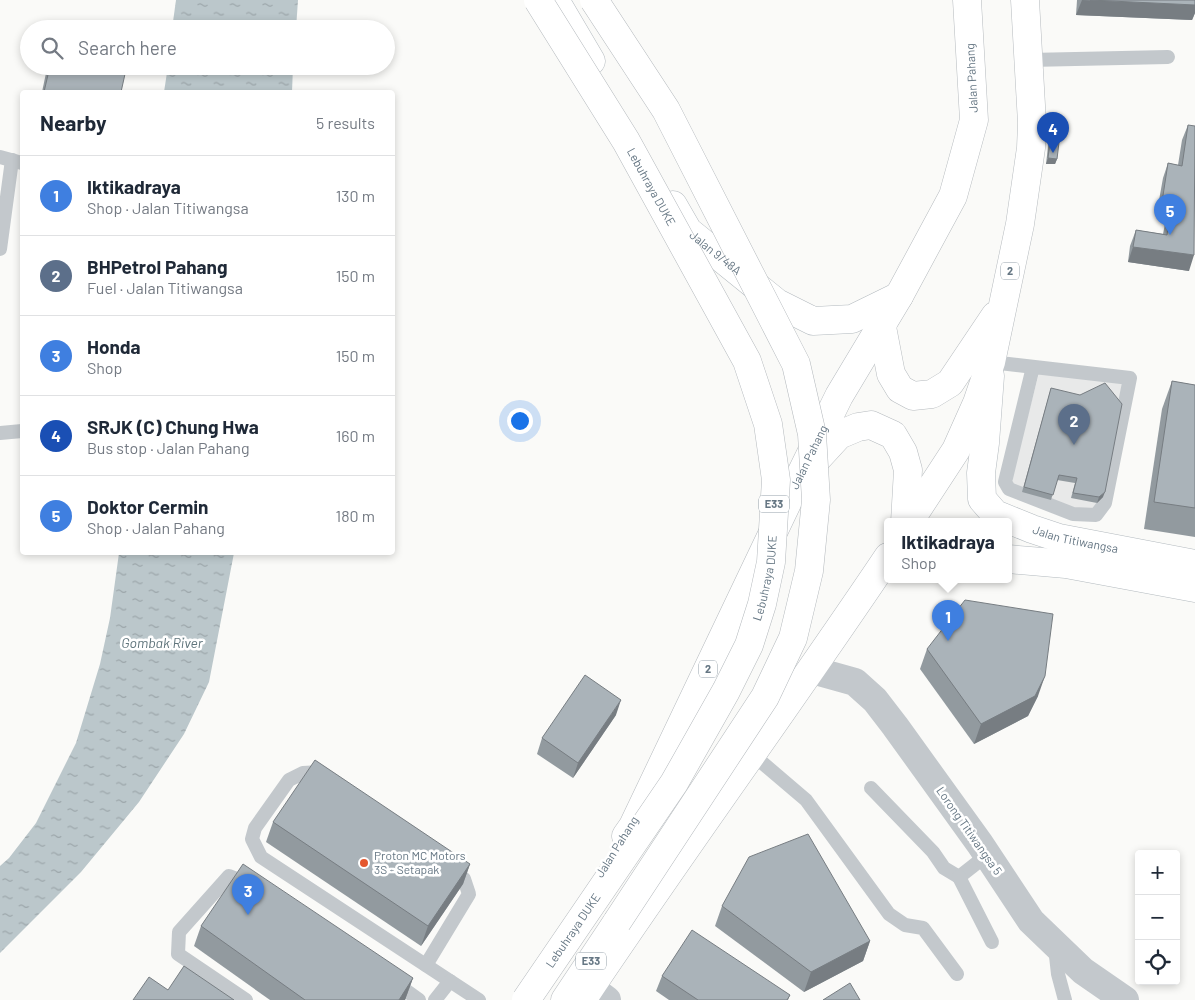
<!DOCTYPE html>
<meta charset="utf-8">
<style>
body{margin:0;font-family:Barlow,sans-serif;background:#f6f6f7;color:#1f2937}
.controls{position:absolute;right:15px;bottom:15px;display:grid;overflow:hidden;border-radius:5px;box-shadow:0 2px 8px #0003}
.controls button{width:45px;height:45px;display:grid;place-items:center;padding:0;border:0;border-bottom:1px solid #e0e1e3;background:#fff;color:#1f2937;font:25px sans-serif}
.you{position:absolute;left:519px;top:420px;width:18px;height:18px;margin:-12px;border:4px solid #fff;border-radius:50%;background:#1a73e8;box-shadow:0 0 0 8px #1a73e833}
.badge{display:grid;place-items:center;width:32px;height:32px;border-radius:50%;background:#1a73e8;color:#fff;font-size:16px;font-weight:700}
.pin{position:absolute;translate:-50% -41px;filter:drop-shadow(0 1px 2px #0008)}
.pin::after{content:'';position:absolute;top:26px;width:18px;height:15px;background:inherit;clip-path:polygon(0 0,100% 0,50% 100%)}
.popup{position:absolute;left:884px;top:518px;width:128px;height:65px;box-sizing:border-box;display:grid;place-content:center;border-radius:5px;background:#fff;filter:drop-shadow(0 1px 4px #0005);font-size:16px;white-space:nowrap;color:#747a83}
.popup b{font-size:19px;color:#1f2937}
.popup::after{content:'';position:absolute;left:50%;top:100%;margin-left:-10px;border:10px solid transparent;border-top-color:#fff}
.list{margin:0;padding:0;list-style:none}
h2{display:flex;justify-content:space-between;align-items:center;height:65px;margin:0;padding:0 20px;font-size:21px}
h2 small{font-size:16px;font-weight:400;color:#747a83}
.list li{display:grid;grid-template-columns:32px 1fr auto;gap:15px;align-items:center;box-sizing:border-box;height:80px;padding:0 20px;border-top:1px solid #e0e1e3}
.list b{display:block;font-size:19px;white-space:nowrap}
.list p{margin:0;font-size:16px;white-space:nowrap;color:#747a83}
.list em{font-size:16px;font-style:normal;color:#747a83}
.icon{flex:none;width:28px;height:28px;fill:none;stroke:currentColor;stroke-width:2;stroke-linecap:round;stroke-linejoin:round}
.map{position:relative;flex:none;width:1195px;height:1000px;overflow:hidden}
.search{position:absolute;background:#fff;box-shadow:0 2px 8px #0003;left:20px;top:20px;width:375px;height:55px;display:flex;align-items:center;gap:12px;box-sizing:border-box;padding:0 18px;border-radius:28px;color:#747a83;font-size:19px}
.panel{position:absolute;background:#fff;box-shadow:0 2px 8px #0003;left:20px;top:90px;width:375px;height:465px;border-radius:5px}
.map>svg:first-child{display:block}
.built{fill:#e8e9e9}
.water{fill:url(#water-ripples)}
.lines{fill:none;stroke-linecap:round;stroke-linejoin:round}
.secondary-casing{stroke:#b3babf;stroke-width:29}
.primary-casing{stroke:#b5babe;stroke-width:29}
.highway-casing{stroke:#b4b9bd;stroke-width:29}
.lane{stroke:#c3c8cc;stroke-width:14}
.street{stroke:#c3c8cc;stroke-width:28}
.secondary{stroke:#fff;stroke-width:28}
.primary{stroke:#fff;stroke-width:28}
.highway{stroke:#fff;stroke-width:28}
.highway-bridge-casing{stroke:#b4b9bd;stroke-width:29;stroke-linecap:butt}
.highway-bridge{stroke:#fff;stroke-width:28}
.wall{fill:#929a9f}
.shaded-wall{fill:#777d82}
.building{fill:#aab3b9;stroke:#777d82}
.poi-dot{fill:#e4572e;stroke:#fff;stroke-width:2}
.labels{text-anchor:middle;stroke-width:5;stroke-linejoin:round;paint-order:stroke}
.shield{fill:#fff;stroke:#939fa8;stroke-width:1}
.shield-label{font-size:11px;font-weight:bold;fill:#657683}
.street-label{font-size:12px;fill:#657683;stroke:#fff}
.poi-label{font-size:12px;fill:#657683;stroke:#fff;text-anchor:start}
.water-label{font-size:14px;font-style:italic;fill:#60757c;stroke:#fff}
</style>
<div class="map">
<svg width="1195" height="1000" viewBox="0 0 1195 1000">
<defs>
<pattern id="water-ripples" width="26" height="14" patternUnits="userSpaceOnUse" patternTransform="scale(1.25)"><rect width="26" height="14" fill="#bbc7cb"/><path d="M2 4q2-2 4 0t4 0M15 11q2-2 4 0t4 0" fill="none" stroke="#9ca6aa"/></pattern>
</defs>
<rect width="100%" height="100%" fill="#fafaf8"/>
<polygon class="built" points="1039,373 1124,381 1099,503 1094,509 1073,509 1013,484 1012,477"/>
<g class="water">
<polygon points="176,0 298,0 296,29 172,29"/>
<polygon points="168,66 293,66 292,92 164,92"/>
<polygon points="119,553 234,553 209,682 184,734 139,802 81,872 0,953 0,866 9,858 36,823 76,743 100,664 110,618"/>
</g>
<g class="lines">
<g class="secondary-casing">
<g id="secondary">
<polyline points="555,0 591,61"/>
<path id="s1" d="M673,205l15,26 89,72 36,18 39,-2 47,-23"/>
<path id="s2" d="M990,376l-5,67 -4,30 1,26 13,15 37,15 27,9 136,26"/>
<polyline points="1008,559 1066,564 1195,588"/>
</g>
</g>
<g class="primary-casing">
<g id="primary">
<polyline points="882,327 891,374 900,389 913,396 932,394 950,383 995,316"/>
<polyline points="816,460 839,435 858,427 871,425 893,435 903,452 908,470 905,522"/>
<polyline points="909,522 956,450 977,403 991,362 1020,224 1031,148 1032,123 1025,0"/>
<path id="s3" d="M626,836l7,-10 165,-346 41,-84 60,-100 54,-100 21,-76 -7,-120"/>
<path d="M582,1000c100,-150 206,-294 306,-443"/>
</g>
</g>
<g class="highway-casing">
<polyline id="highway" points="565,1000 617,922"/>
</g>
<g class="lane">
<polyline points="1029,60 1168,57"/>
<polyline points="0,157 22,163"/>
<polyline points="0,249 12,160"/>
<polyline points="991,362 1130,378 1105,503 1096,515 1073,514 1009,489 1005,482 1033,367"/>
<polyline points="0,433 22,431"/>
<polyline points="752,754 806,800 889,914 905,925 923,928 957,974"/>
<polyline points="324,775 320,772 303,773 289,780 255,828 252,839 261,857 479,1000"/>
<polyline points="871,788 933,852 944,868 959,877 987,855"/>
<polyline points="959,877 992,942"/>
<polyline points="1055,947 1058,974 1065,1000"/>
<polyline points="426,965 469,894 464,879 451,867"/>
<polyline points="394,982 419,1000"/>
<polyline points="246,1000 178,954 179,932 229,876 250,884"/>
<polyline points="435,1000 450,981"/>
</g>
<g class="street">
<polyline points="812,670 855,682 875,700 895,726 980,844 1031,921 1083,971 1125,1000"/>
<polyline points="591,988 607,1000"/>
</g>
<use href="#secondary" class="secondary"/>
<use href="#primary" class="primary"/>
<use href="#highway" class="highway"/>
<g class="highway-bridge-casing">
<g id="highway-bridge">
<polyline points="594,0 666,110 796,364 812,434 816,500 809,571 793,638 765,697 617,922"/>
<path id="s4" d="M526,1000l148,-217 52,-92 23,-46 13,-41 9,-42 5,-82 -8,-56 -21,-63 -121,-220 -88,-141"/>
</g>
</g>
<use href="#highway-bridge" class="highway-bridge"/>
</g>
<g class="wall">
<polygon points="1077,0 1195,0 1195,13 1192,20 1076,15"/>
<polygon points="49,66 90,66 121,92 42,92 46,73"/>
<polygon points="1188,125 1189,271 1128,262 1130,246 1136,230 1163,234 1166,219 1156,217 1163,178 1168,163 1178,165 1182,140"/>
<polygon points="1051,133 1057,159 1055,164 1046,164 1049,138"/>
<polygon points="1172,381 1195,385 1195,537 1144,529 1162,409"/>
<polygon points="1051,388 1103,497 1097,503 1071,498 1075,483 1057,480 1051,500 1022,492"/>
<polygon points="927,649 1038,696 1028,716 974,744 920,669"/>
<polygon points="616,715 573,778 537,754 542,738"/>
<polygon points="273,822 470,864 463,884 421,946 266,842"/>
<polygon points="722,906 870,941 863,961 804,992 715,926"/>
<polygon points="201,926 413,978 405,1000 270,1000 194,946"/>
<polygon points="662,976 790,995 788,1000 669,1000 656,991"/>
</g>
<g class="shaded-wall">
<polygon points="1082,0 1195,5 1195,13 1192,20 1076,15"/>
<polygon points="1048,158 1057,159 1055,164 1046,164"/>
<polygon points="1133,247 1194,255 1189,271 1128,262"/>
<polygon points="1105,492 1103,497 1097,503 1099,497"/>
<polygon points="1045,676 1038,696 1028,716 974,744 981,724"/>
<polygon points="621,700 616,715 573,778 578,763"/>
<polygon points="470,864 463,884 421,946 428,926"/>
<polygon points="870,941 863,961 804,992 811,972"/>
<polygon points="413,978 405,1000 399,1000"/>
</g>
<g class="building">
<polygon points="1090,0 1195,0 1195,5"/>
<polygon points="50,66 90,66 125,74 121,92 44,92"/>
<polygon points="1188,125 1195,126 1194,255 1133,247 1136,230 1167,235 1171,204 1162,202 1168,163 1182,166"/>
<polygon points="1051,133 1060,134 1057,159 1048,158"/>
<polygon points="1172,381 1195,385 1195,508 1154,502"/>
<polygon points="1105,383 1122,404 1105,492 1099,497 1073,493 1077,478 1059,475 1053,495 1024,487 1051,388 1080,395"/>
<polygon points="965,600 1053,614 1045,676 1035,696 981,724 927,649"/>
<polygon points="585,675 621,700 578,763 542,738"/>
<polygon points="315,760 470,864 428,926 273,822"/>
<polygon points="808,834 870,941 811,972 722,906 749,857"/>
<polygon points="243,864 413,978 399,1000 305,1000 201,926"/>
<polygon points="692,930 790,995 787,1000 698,1000 662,976"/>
<polygon points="184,966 234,1000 133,1000 149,977 168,990"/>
<polygon points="850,983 860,1000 823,1000"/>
</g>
<circle class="poi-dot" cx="364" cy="863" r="5"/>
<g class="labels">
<g class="shield">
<rect x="1001" y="262.5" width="18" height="17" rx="4"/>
<rect x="759" y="495.5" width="30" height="17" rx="4"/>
<rect x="699" y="660.5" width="18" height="17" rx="4"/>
<rect x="576" y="952.5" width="30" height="17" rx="4"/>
</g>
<g class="shield-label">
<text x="1010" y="275">2</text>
<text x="774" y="508">E33</text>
<text x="708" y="673">2</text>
<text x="591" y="965">E33</text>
</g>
<g class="street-label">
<text transform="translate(972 78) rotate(-93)" y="4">Jalan Pahang</text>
<text transform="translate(651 187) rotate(61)" y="4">Lebuhraya DUKE</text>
<text dy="4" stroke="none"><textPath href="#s1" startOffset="65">Jalan 9/48A</textPath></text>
<text dy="4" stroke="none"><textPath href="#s3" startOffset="421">Jalan Pahang</textPath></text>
<text dy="4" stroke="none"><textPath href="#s2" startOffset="228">Jalan Titiwangsa</textPath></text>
<text dy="4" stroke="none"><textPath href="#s4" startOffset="489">Lebuhraya DUKE</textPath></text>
<text transform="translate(969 831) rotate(55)" y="4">Lorong Titiwangsa 5</text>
<text transform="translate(617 847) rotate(-58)" y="4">Jalan Pahang</text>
<text dy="4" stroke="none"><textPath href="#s4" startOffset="84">Lebuhraya DUKE</textPath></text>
</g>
<g class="poi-label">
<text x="374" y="860">Proton MC Motors<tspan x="374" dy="14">3S - Setapak</tspan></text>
</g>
<g class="water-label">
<text x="162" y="648">Gombak River</text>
</g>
</g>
</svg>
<div class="controls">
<button>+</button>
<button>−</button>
<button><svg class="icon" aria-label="locate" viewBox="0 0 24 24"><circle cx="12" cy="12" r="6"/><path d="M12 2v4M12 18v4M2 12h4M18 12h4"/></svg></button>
</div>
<div class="you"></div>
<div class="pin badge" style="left:948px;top:641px;background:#3f7fe0">1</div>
<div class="popup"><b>Iktikadraya</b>Shop</div>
<div class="pin badge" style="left:1074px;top:445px;background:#5c6f8a">2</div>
<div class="pin badge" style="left:248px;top:915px;background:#3f7fe0">3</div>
<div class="pin badge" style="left:1053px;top:153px;background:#1a4fb4">4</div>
<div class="pin badge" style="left:1170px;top:235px;background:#3f7fe0">5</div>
<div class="search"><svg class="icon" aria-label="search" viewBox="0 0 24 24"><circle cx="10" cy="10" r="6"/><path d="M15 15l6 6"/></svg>Search here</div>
<section class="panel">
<h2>Nearby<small>5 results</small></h2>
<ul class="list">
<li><span class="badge" style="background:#3f7fe0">1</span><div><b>Iktikadraya</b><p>Shop · Jalan Titiwangsa</p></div><em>130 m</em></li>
<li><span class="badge" style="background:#5c6f8a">2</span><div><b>BHPetrol Pahang</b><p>Fuel · Jalan Titiwangsa</p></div><em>150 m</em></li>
<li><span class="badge" style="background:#3f7fe0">3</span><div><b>Honda</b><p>Shop</p></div><em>150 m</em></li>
<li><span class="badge" style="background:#1a4fb4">4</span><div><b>SRJK (C) Chung Hwa</b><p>Bus stop · Jalan Pahang</p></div><em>160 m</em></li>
<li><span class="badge" style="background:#3f7fe0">5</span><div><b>Doktor Cermin</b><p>Shop · Jalan Pahang</p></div><em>180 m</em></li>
</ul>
</section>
</div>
